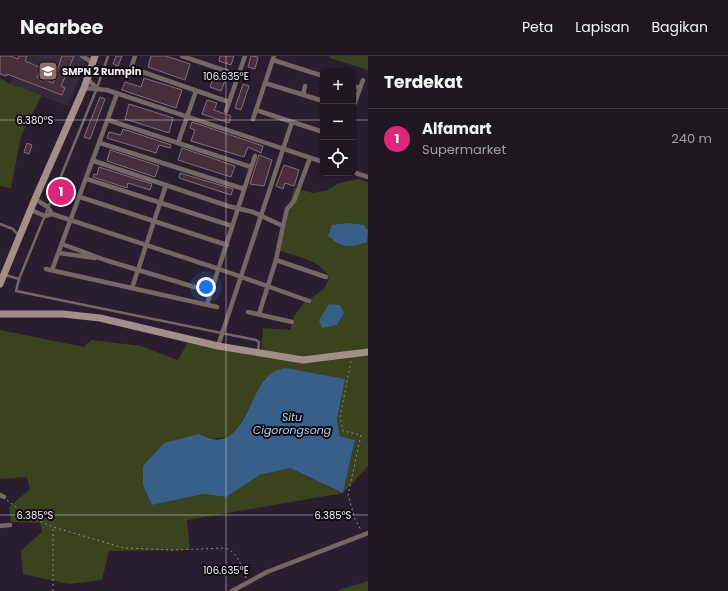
<!DOCTYPE html>
<html lang="id">
<meta charset="utf-8">
<style>
body{margin:0;font-family:Poppins,sans-serif;background:#2d2330;color:#f1f3f6}
.controls{position:absolute;right:12px;top:12px;display:grid;overflow:hidden;border-radius:6px;box-shadow:0 1px 3px #0004}
.controls button{width:36px;height:36px;display:grid;place-items:center;padding:0;border:0;border-bottom:1px solid #3d3541;background:#201623;color:#f1f3f6;font:20px sans-serif}
.you{position:absolute;left:206px;top:231px;width:14px;height:14px;margin:-10px;border:3px solid #fff;border-radius:50%;background:#1a73e8;box-shadow:0 0 0 6px #1a73e833}
.badge{display:grid;place-items:center;width:26px;height:26px;border-radius:50%;background:#db2777;color:#fff;font-size:13px;font-weight:700}
.pin{position:absolute;translate:-50% -50%;border:2px solid #fff;box-shadow:0 1px 4px #0006}
.list{margin:0;padding:0;list-style:none}
h2{display:flex;justify-content:space-between;align-items:center;height:52px;margin:0;padding:0 16px;font-size:17px}
h2 small{font-size:13px;font-weight:400;color:#a29fa6}
.list li{display:grid;grid-template-columns:26px 1fr auto;gap:12px;align-items:center;box-sizing:border-box;height:60px;padding:0 16px;border-top:1px solid #3d3541}
.list b{display:block;font-size:15px;white-space:nowrap}
.list p{margin:0;font-size:13px;white-space:nowrap;color:#a29fa6}
.list em{font-size:13px;font-style:normal;color:#a29fa6}
.icon{flex:none;width:22px;height:22px;fill:none;stroke:currentColor;stroke-width:2;stroke-linecap:round;stroke-linejoin:round}
.map{position:relative;flex:none;width:368px;height:535px;overflow:hidden}
header{display:flex;align-items:center;gap:24px;box-sizing:border-box;height:56px;padding:0 20px;background:#201623;border-bottom:1px solid #3d3541}
header strong{font-size:19px}
nav{display:flex;gap:22px;margin-inline-start:auto;font-size:14px}
main{display:flex}
aside{flex:1;background:#201623}
.map>svg:first-child{display:block}
.education{fill:#342a39}
.green{fill:#3a431e;fill-rule:evenodd}
.water{fill:#385f87}
.building{fill:#452f3c;stroke:#866d7c}
.lines{fill:none;stroke-linecap:round;stroke-linejoin:round}
.path{stroke:#928796;stroke-width:1;stroke-dasharray:2 3;stroke-linecap:butt}
.service{stroke:#746765;stroke-width:2.5}
.minor{stroke:#746765;stroke-width:4.5}
.secondary{stroke:#a38e8a;stroke-width:7}
.ticks{fill:none;stroke:#f7edfa;stroke-width:1;stroke-opacity:0.45}
.labels{text-anchor:middle;stroke-width:4;stroke-linejoin:round;paint-order:stroke}
.poi-label{font-size:10px;font-weight:bold;fill:#f7edfa;stroke:#100a12;text-anchor:start}
.water-label{font-size:11px;font-style:italic;fill:#aacdf3;stroke:#100a12}
.ticks-label{font-size:10px;text-anchor:middle;fill:#f7edfa;stroke:#100a12;stroke-width:4;stroke-linejoin:round;paint-order:stroke}
</style>
<header>
<strong>Nearbee</strong>
<nav><a>Peta</a><a>Lapisan</a><a>Bagikan</a></nav>
</header>
<main>
<div class="map">
<svg width="368" height="535" viewBox="0 0 368 535">
<rect width="100%" height="100%" fill="#2a1d2f"/>
<polygon class="education" points="19,0 88,0 68,50 10,28"/>
<g class="green">
<polygon points="330,0 368,0 368,14 330,2"/>
<polygon points="0,22 10,28 42,39 21,80 11,132 0,130"/>
<path d="M359,123l9,3v284l-25,27 -156,27 3,30 -81,1 -7,29 -33,4 -46,-10 -2,-23 21,-19 -2,-9 -29,-1 -2,-15 21,-18 -3,-12 -27,2v-149l84,17 7,-7 50,6 37,14 11,-20 72,15 2,-27 27,2 4,-14 10,-13 20,-14 5,-11c-7,-18 -34,-22 -52,-28l17,-62 19,5 15,-3 11,-7zM265,322l80,1 -8,41 3,16 15,4 -12,53 -53,-25 -30,7 -34,22 -22,-3 -52,11 57,-66 20,-2 9,-9z"/>
<polygon points="368,525 368,535 336,535"/>
</g>
<g class="water">
<path d="M348,167l16,2 4,6 -1,11c-18,6 -24,7 -39,-6l4,-11z"/>
<polygon points="329,248 340,249 344,257 337,269 322,272 319,264"/>
<path d="M285,312l60,11 -8,41 3,16 15,4 -12,53 -53,-25 -30,7 -34,22 -22,-3 -52,11 -9,-20v-19l21,-23 35,-9c42,24 48,-35 67,-56 6,-6 11,-8 19,-10z"/>
</g>
<g class="building">
<polygon points="0,0 11,0 18,3 19,0 27,0 25,5 41,12 37,21 53,27 62,0 74,0 61,30 65,32 62,39 7,18 7,20 0,18"/>
<polygon points="116,0 122,0 118,10 113,8"/>
<polygon points="151,0 166,0 190,8 185,24 148,11"/>
<polygon points="220,0 234,0 231,9 219,5"/>
<polygon points="251,0 258,1 255,13 248,11"/>
<polygon points="215,16 227,20 221,35 210,31"/>
<polygon points="144,22 182,34 176,52 122,34 125,26 141,31"/>
<polygon points="243,28 249,30 241,54 235,52"/>
<polygon points="100,41 105,43 90,83 84,81"/>
<polygon points="207,44 217,47 214,54 231,60 229,67 202,58"/>
<polygon points="129,48 173,62 169,77 125,63"/>
<polygon points="192,66 263,90 261,97 248,91 244,101 191,85 195,74 190,72"/>
<polygon points="123,73 171,89 170,92 159,89 156,97 107,82 109,76 121,79"/>
<polygon points="27,87 32,89 29,98 24,96"/>
<polygon points="182,92 235,110 231,121 178,104"/>
<polygon points="110,94 159,110 155,121 107,105"/>
<polygon points="259,99 272,104 264,130 250,128"/>
<polygon points="284,109 299,114 294,130 285,127 283,133 276,130"/>
<polygon points="99,111 152,128 150,134 128,127 127,132 93,121 94,118 97,119"/>
<polygon points="180,117 233,133 231,139 179,122"/>
</g>
<g class="lines">
<g class="path">
<polyline points="351,305 340,361 343,375 361,379 348,439 355,463 361,474"/>
<path d="M7,444l19,15 27,12 71,21 50,2 51,-2c13,4 16,18 21,30"/>
<polyline points="53,535 53,472"/>
</g>
<g class="service">
<polyline points="108,0 97,32 19,223 16,235 256,284 259,286 258,296"/>
<polyline points="0,168 13,173 18,179"/>
<polyline points="5,219 19,223"/>
</g>
<g class="minor">
<polyline points="82,0 93,7"/>
<polyline points="182,0 238,19"/>
<polyline points="273,4 323,20"/>
<polyline points="131,12 229,46"/>
<polyline points="128,21 135,0"/>
<polyline points="87,23 97,32"/>
<polyline points="265,27 323,45"/>
<polyline points="353,30 360,32"/>
<polyline points="84,32 107,34 323,106"/>
<polyline points="303,39 305,30"/>
<polyline points="353,52 363,24"/>
<polyline points="256,54 323,76"/>
<polyline points="226,55 245,0"/>
<polyline points="253,63 274,0"/>
<polyline points="108,64 251,111"/>
<polyline points="100,87 244,133"/>
<polyline points="178,87 196,35"/>
<polyline points="94,105 228,150 253,156 283,170 276,204 259,258"/>
<polyline points="353,116 368,121"/>
<polyline points="87,123 232,170"/>
<polyline points="80,141 227,189"/>
<polyline points="35,143 48,151 52,158"/>
<polyline points="31,154 45,160 52,158 219,213 309,245"/>
<polyline points="283,170 287,153 294,145 310,102"/>
<polyline points="62,188 105,204 211,236"/>
<polyline points="59,197 95,202"/>
<polyline points="276,204 326,221"/>
<polyline points="46,213 217,251"/>
<polyline points="52,214 117,38"/>
<polyline points="132,232 166,129"/>
<polyline points="207,248 255,100"/>
<polyline points="248,256 292,266"/>
<polyline points="218,290 292,66"/>
<polyline points="0,439 4,441"/>
<polyline points="0,470 10,469"/>
<polyline points="232,535 267,516 368,477"/>
</g>
<g class="secondary">
<polyline points="0,228 35,143 84,32 95,0"/>
<polyline points="0,258 63,258 100,262 218,290 303,304 368,296"/>
</g>
</g>
<path class="ticks" d="M226,0v535M0,64h323M353,64h15M0,459h368"/>
<defs>
<g id="school-square" transform="scale(1)"><rect x="-9" y="-9" width="18" height="18" rx="4" fill="#8d6e63" stroke="#100a12"/><path d="M0-5L7-2L0 1L-7-2ZM-4 1L0 2.5L4 1V4Q0 6-4 4Z" fill="#fff"/></g>
</defs>
<g fill-rule="evenodd">
<use href="#school-square" x="48" y="15"/>
</g>
<g class="labels">
<g class="poi-label">
<text x="62" y="19">SMPN 2 Rumpin</text>
</g>
<g class="water-label">
<text x="292" y="365">Situ<tspan x="292" dy="13">Cigorongsong</tspan></text>
</g>
</g>
<g class="ticks-label">
<text x="226" y="24">106.635°E</text>
<text x="35" y="68">6.380°S</text>
<text x="35" y="463">6.385°S</text>
<text x="333" y="463">6.385°S</text>
<text x="226" y="518">106.635°E</text>
</g>
</svg>
<div class="controls">
<button>+</button>
<button>−</button>
<button><svg class="icon" aria-label="locate" viewBox="0 0 24 24"><circle cx="12" cy="12" r="6"/><path d="M12 2v4M12 18v4M2 12h4M18 12h4"/></svg></button>
</div>
<div class="you"></div>
<div class="pin badge" style="left:61px;top:136px">1</div>
</div>
<aside>
<h2>Terdekat<small></small></h2>
<ul class="list">
<li><span class="badge">1</span><div><b>Alfamart</b><p>Supermarket</p></div><em>240 m</em></li>
</ul>
</aside>
</main>
